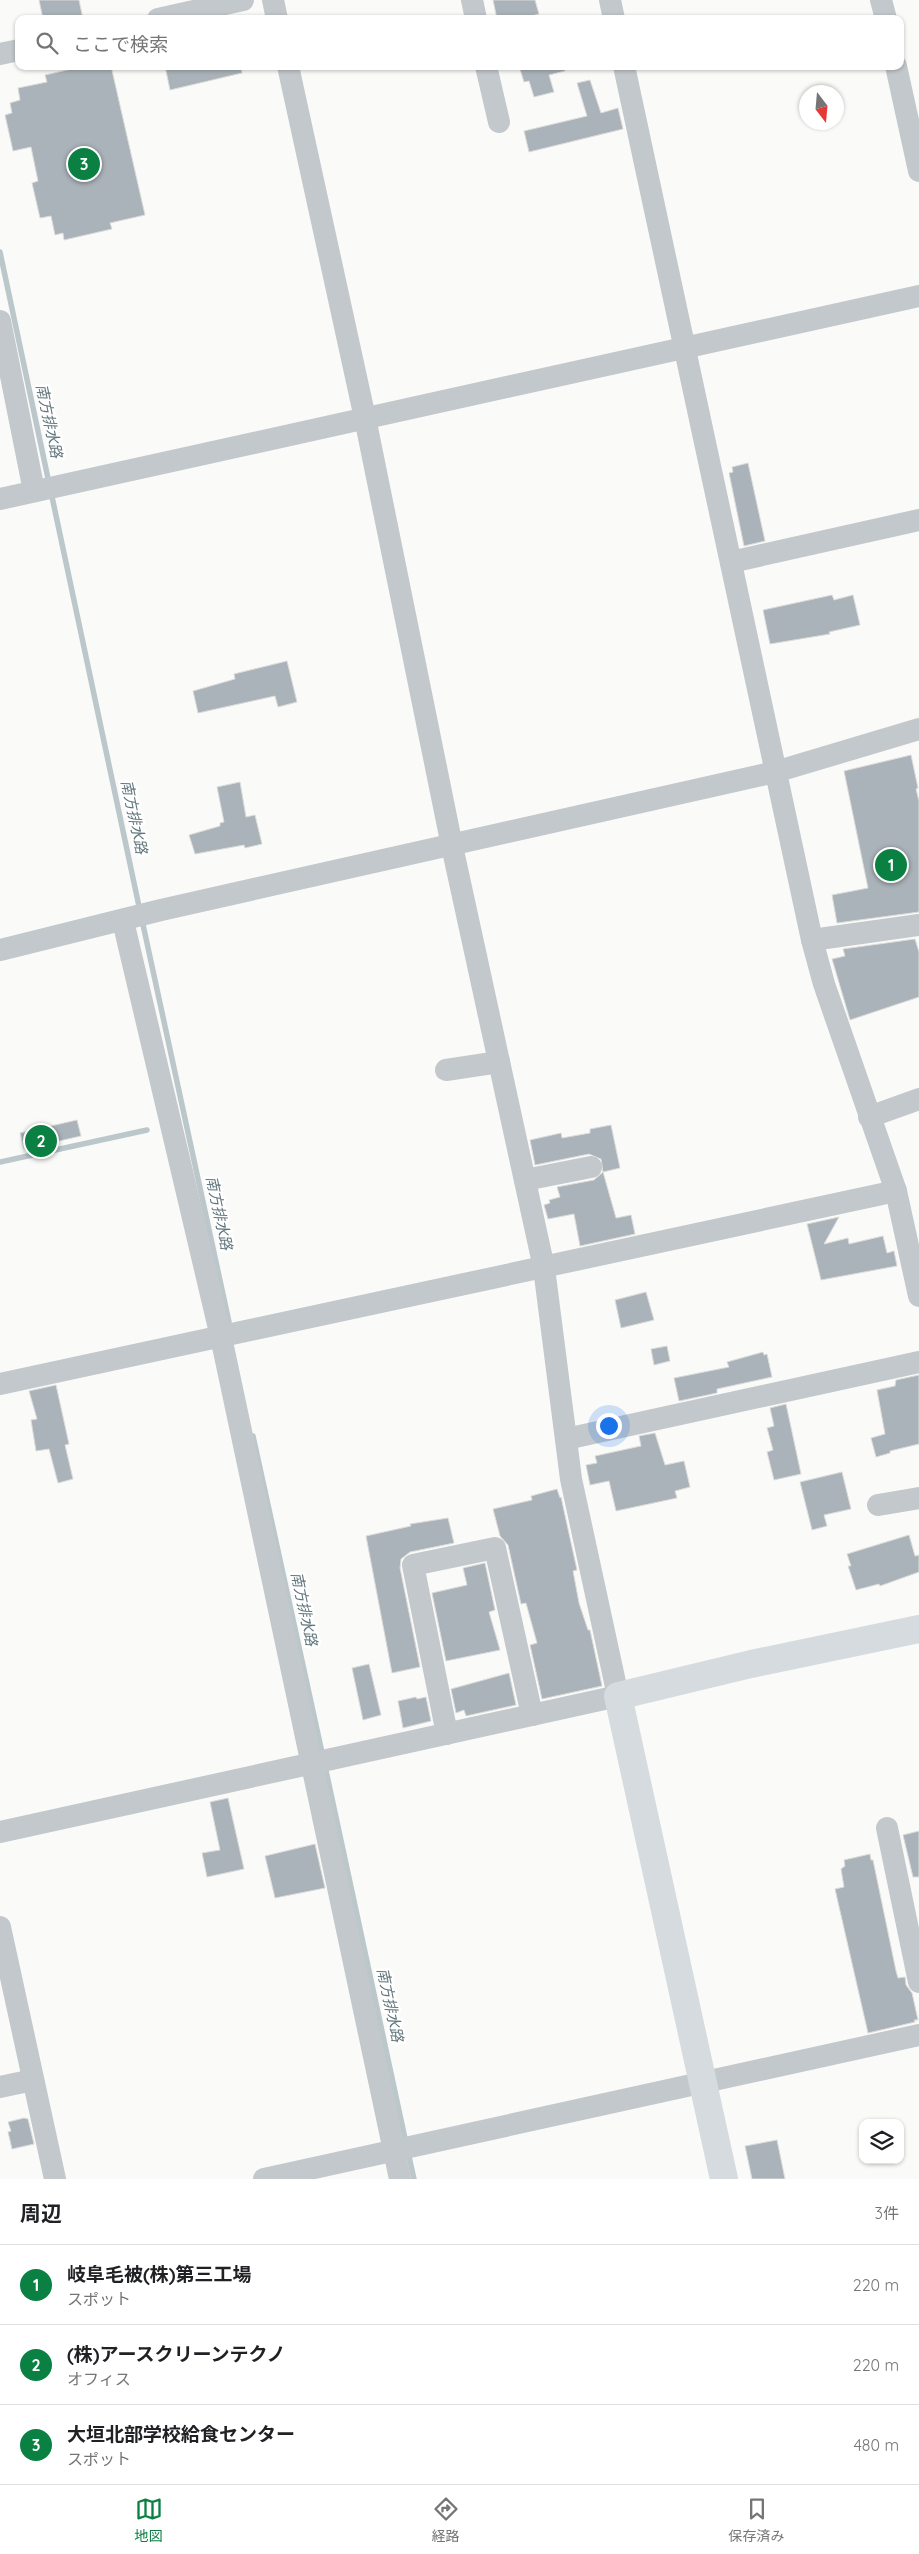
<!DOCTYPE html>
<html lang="ja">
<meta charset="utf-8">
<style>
body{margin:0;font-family:Quicksand,"Noto Sans JP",sans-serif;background:#f2f2f2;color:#202124}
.controls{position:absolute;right:15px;bottom:15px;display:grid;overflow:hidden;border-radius:10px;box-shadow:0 1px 4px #0004}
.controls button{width:45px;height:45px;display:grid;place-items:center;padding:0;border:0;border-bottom:1px solid #e0e0e0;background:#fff;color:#202124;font:25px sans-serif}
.compass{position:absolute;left:799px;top:85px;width:45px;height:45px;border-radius:50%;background:#fff;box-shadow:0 1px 4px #0004;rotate:164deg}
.you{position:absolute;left:608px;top:1425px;width:18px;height:18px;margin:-12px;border:4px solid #fff;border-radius:50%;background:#1a73e8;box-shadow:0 0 0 8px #1a73e833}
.badge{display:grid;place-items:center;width:32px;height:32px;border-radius:50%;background:#0b8043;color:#fff;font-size:16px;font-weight:700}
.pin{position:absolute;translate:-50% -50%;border:2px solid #fff;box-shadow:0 1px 5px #0006}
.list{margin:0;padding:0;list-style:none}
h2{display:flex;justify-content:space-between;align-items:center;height:65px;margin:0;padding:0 20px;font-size:21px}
h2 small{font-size:16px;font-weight:400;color:#757577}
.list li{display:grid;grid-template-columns:32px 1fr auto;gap:15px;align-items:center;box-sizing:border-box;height:80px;padding:0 20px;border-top:1px solid #e0e0e0}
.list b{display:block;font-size:19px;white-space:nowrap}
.list p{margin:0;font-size:16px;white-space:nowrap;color:#757577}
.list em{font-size:16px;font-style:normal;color:#757577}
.icon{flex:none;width:28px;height:28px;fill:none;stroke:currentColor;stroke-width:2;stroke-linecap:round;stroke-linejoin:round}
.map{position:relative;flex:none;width:919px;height:2179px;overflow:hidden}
.search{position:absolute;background:#fff;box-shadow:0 1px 4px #0004;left:15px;right:15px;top:15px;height:55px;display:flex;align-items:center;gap:12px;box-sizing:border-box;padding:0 18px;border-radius:10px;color:#757577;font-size:19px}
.sheet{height:305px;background:#fff}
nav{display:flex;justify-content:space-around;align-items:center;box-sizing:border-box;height:70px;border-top:1px solid #e0e0e0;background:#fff;font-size:14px;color:#757577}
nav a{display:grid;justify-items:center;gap:2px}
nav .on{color:#0b8043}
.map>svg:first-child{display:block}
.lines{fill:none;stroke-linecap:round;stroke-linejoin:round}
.stream{stroke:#bbc7cb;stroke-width:5.5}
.building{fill:#aab3b9;stroke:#dcdcda}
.street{stroke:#c3c8cc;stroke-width:22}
.secondary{stroke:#d6dbdf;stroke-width:28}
.labels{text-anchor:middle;stroke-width:5;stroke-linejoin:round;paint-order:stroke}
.water-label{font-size:15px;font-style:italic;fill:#60757c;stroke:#fff}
</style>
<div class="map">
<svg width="919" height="2179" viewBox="0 0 919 2179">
<rect width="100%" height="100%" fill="#fafaf8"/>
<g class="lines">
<g class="stream">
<polyline points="0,252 49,483"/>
<polyline points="51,492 140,911"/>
<polyline points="142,920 229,1322"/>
<polyline points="0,1162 147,1130"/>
<polyline points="253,1436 323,1757"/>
<polyline points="325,1766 406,2143"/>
<polyline points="408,2152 414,2179"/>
</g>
</g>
<g class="building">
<polygon points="39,0 79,0 83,19 43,19"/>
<polygon points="493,0 535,0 539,14 519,19 497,19"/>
<polygon points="85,66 111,66 145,215 110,223 112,229 64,240 63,233 55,235 51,216 40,218 32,183 38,181 31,147 13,151 5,115 12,113 10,103 20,100 18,88 47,82 45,75"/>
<polygon points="165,66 241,66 242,73 170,90"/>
<polygon points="519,66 564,66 565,71 549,75 554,92 534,97 529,81 524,82"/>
<polygon points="590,80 601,113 618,108 623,129 529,152 524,131 587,116 577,83"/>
<polygon points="748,463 765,541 744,546 729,473 733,472 732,467"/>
<polygon points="832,595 834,600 853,595 860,625 829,632 830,634 770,644 763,610"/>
<polygon points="287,661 297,702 278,707 275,696 198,713 193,691 235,679 234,674"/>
<polygon points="911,755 918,788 916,789 919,801 919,912 837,923 832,895 868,888 844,771"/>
<polygon points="240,782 246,817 255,815 262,844 245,848 244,845 195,854 189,835 220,826 220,823 224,822 217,787"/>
<polygon points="915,939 919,952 919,997 850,1020 832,959 845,956 843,949"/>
<polygon points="77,1120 81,1136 24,1149 20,1133"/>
<polygon points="611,1125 620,1168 603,1172 601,1159 589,1154 535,1165 530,1140 561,1133 562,1138 590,1133 590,1129"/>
<polygon points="603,1172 616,1218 631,1215 635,1234 580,1246 574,1214 548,1219 544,1205 550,1203 549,1200 560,1197 557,1187 594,1180"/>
<polygon points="839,1217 824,1244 848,1238 849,1244 883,1236 887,1253 894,1251 897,1266 821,1280 807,1224"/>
<polygon points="646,1292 654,1320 621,1328 615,1300"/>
<polygon points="667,1346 670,1361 654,1365 651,1349"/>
<polygon points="763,1352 764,1355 767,1354 772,1377 717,1389 717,1393 679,1401 674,1378 729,1367 727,1362"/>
<polygon points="919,1375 919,1444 890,1451 890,1453 876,1457 871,1438 885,1434 877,1390 895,1386 896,1380"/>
<polygon points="56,1385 69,1444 65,1445 73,1479 58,1483 49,1449 36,1451 31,1420 37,1419 29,1391"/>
<polygon points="786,1404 801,1474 774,1480 767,1452 773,1450 767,1428 774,1426 770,1408"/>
<polygon points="655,1433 665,1465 684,1461 690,1487 675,1491 677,1498 616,1511 609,1481 590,1485 586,1465 597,1463 595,1456 641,1446 639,1436"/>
<polygon points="842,1472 851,1509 824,1515 827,1526 812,1530 800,1482"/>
<polygon points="557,1489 560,1498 561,1497 577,1570 573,1571 579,1603 588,1630 590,1630 602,1686 542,1699 530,1645 537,1643 526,1603 521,1604 508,1545 500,1536 493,1509 532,1500 531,1496"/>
<polygon points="448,1518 454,1543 410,1552 401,1559 400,1568 420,1667 392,1673 366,1536 411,1526 410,1524"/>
<polygon points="909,1535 915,1556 919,1555 919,1572 880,1586 879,1584 856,1590 848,1566 851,1566 847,1554"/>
<polygon points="485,1563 495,1610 489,1612 500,1650 446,1661 432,1593 467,1585 463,1568"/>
<polygon points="369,1664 381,1715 363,1720 352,1668"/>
<polygon points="509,1673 516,1705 466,1716 464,1710 456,1713 451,1689"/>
<polygon points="416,1697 417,1699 426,1697 431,1721 403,1728 398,1701"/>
<polygon points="228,1798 244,1869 207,1877 202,1853 220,1850 210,1802"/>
<polygon points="919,1831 919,1877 913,1877 903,1835"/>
<polygon points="315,1844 325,1888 275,1898 265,1856"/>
<polygon points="870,1854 871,1860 873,1860 896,1971 898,1978 905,1977 906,1985 912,1993 918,2020 914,2020 915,2022 868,2033 835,1889 844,1887 841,1869 845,1866 844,1860"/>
<polygon points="24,2118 28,2119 34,2144 12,2149 8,2132 11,2131 8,2122"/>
<polygon points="777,2140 785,2179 752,2179 745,2146"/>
</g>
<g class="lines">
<g class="street">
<polyline points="273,0 277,19"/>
<polyline points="472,0 476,19"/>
<polyline points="610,0 614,19"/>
<polyline points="881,0 886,19"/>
<polyline points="158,19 243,0"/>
<polyline points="0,54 19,50"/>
<polyline points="486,66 499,122"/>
<polyline points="624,66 812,940 824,984 896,1191 919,1296"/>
<polyline points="896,66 919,171"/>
<polyline points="0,321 34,491"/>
<polyline points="0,499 919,296"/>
<polyline points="731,562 919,520"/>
<polyline points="123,921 221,1337 400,2179"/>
<polyline points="812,940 919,925"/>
<polyline points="0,950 161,910 775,772 919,729"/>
<polyline points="446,1070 499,1062"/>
<polyline points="869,1117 919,1099"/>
<polyline points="525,1180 591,1167"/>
<polyline points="0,1384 896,1191"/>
<polyline points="566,1439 919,1362"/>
<polyline points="878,1505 919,1498"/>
<polyline points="447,1734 413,1565 495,1548 532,1715"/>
<polyline points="887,1828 919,1982"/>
<polyline points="0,1832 618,1696 571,1479 544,1268 452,846 365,418 288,66"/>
<polyline points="0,1927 55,2179"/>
<polyline points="0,2087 33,2080"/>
<polyline points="264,2179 919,2035"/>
</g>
<polyline class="secondary" points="724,2179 618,1696 751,1664 919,1629"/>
</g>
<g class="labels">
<g class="water-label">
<text transform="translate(49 421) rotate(78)" y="5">南方排水路</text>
<text transform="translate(134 817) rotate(78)" y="5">南方排水路</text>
<text transform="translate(219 1213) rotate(78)" y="5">南方排水路</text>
<text transform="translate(304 1609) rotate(78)" y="5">南方排水路</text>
<text transform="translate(390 2005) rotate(78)" y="5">南方排水路</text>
</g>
</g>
</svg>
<div class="controls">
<button><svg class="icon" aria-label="layers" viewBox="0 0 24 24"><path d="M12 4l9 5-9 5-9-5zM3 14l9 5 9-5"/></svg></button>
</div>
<svg class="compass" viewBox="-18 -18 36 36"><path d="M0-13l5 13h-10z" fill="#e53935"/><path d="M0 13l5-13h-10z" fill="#757577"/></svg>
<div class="you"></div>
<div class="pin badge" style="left:891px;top:865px">1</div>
<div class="pin badge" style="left:41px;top:1141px">2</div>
<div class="pin badge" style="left:84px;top:164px">3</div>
<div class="search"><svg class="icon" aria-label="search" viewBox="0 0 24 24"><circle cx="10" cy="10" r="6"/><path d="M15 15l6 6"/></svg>ここで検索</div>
</div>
<section class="sheet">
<h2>周辺<small>3件</small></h2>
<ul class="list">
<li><span class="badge">1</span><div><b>岐阜毛被(株)第三工場</b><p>スポット</p></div><em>220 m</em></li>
<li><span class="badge">2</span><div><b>(株)アースクリーンテクノ</b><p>オフィス</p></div><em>220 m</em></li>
<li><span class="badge">3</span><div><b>大垣北部学校給食センター</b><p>スポット</p></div><em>480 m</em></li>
</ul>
</section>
<nav>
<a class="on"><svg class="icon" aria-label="map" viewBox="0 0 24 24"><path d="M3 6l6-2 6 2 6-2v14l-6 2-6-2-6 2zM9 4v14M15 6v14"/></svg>地図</a>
<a><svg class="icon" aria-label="directions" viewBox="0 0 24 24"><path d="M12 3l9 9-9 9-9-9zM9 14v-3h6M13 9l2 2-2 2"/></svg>経路</a>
<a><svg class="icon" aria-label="saved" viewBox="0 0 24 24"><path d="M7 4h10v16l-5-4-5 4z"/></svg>保存済み</a>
</nav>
